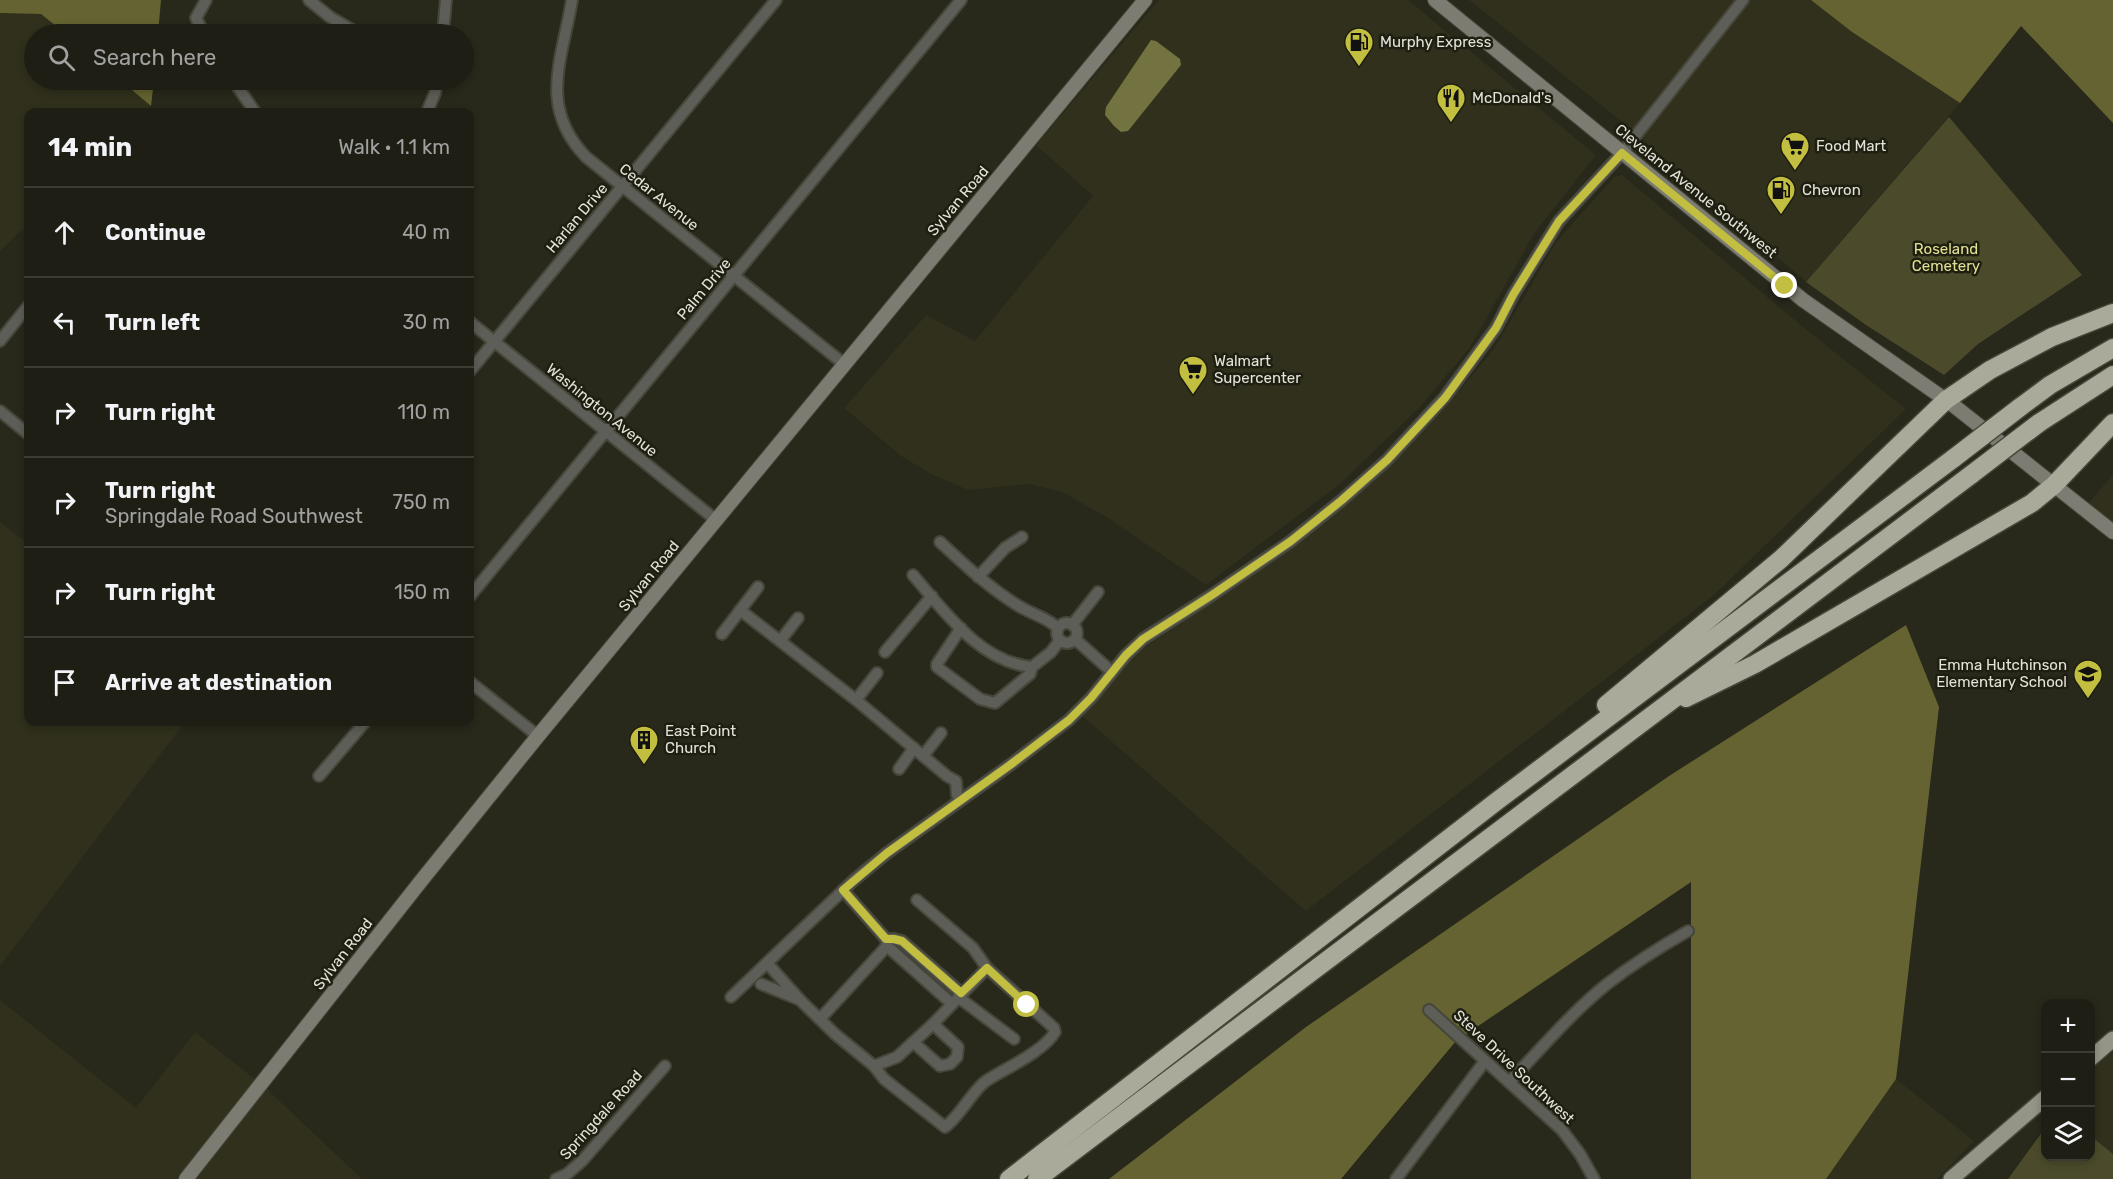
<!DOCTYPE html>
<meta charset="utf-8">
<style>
body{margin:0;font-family:Rubik,sans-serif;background:#2b2b22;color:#f1f3f6}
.controls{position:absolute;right:18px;bottom:18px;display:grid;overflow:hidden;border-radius:12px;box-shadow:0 3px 9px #0003}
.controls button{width:54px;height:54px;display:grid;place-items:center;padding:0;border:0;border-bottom:2px solid #3c3c34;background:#1e1e14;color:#f1f3f6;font:30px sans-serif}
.stop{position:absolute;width:18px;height:18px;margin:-14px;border:4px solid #c1be40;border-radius:50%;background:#fff}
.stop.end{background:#c1be40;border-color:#fff;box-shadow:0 2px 6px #0008}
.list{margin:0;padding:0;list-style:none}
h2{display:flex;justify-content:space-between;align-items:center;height:78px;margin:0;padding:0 24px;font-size:26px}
h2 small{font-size:20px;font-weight:400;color:#a1a2a0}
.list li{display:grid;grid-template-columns:39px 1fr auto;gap:18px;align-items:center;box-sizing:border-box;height:90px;padding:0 24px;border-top:2px solid #3c3c34}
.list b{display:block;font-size:22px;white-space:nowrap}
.list p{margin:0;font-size:20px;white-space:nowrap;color:#a1a2a0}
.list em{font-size:20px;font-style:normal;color:#a1a2a0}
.icon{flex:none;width:33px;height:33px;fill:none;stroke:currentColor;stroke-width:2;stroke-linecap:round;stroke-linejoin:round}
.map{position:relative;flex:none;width:2113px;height:1179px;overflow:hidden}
.search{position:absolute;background:#1e1e14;box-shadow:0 3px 9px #0003;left:24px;top:24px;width:450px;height:66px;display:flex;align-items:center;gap:15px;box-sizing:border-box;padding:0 21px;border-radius:33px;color:#a1a2a0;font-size:22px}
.panel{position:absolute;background:#1e1e14;box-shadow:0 3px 9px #0003;left:24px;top:108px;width:450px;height:618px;border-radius:12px}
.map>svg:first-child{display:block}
.built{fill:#30301c}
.green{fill:#4b4b2c}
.forest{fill:#646331}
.water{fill:#737341}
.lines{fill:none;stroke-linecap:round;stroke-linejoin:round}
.street-casing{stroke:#46463a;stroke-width:14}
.secondary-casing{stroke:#46463a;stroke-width:16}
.primary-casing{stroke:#46463a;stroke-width:18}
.highway-casing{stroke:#46463a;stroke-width:21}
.street{stroke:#5d5e57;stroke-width:10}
.secondary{stroke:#7c7c72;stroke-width:14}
.primary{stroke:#949487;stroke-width:15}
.highway{stroke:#a9aa9a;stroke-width:18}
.highway-bridge-casing{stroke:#46463a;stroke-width:21;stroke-linecap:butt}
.highway-bridge{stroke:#a9aa9a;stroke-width:18}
.route{stroke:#c1be40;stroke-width:8}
.labels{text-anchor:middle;stroke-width:5;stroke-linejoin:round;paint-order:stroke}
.poi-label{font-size:15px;fill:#e3e3da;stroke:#1e1e11;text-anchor:start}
.street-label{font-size:15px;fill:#e3e3da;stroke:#1e1e11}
.park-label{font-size:15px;fill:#e2e192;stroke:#1e1e11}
</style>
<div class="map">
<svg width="2113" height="1179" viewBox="0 0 2113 1179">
<rect width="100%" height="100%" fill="#28281b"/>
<g class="built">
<polygon points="1159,0 1408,0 1596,155 1534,234 1469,349 1418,409 1340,484 1206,585 1108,518 1062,492 1029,484 968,490 933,475 901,456 844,408 926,315 975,341 1093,196 1036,145"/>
<polygon points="1469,0 1811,0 1852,32 1960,103 1806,282 1625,124"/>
<polygon points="0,13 41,14 66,34 34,34 34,80 120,80 151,106 144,112 28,112 28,224 0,251"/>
<polygon points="1622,175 1801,325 1906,409 1714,595 1306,911 1081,715 1136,653 1226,594 1329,520 1369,485 1448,404 1494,349 1556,242 1614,177"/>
<polygon points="2113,474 2113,538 2080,514"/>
<polygon points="0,522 28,544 28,722 185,722 0,966"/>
<polygon points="0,1000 136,1108 195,1032 265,1087 362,1179 0,1179"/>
<polygon points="2113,1052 2113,1154 2091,1136 2091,1070"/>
<polygon points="1896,1079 1974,1141 1937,1179 1826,1179"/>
</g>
<g class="green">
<polygon points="1949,117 2082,275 1978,344 1944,375 1866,325 1806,282"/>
<polygon points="2045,1128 2046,1156 2090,1156 2091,1136 2113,1154 2113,1179 2008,1179"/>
</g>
<g class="forest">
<polygon points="0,0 161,0 158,34 66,34 41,14 0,13"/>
<polygon points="1811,0 2113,0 2113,123 2021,26 1960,103 1852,32"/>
<polygon points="120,80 154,80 151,106"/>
<polygon points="1906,625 1939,707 1896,1079 1826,1179 1691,1179 1691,882 1456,1041 1341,1179 1109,1179 1306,1027 1669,776"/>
</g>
<polygon class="water" points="1151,40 1156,41 1180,59 1181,65 1128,131 1121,132 1114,126 1105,115 1106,107"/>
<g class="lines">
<g class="street-casing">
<g id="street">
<polyline points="309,0 330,17 359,34"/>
<path d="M572,0c-10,60 -34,107 14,157l258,207"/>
<polyline points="204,34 196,18 206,0"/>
<polyline points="443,34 446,0"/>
<polyline points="233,80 255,112"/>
<polyline points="427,112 435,93 437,80"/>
<polyline points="470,322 716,520"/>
<polyline points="0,341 28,306"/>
<polyline points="470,371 776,0"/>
<polyline points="0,411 28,434"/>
<path d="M940,542c25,23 48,45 77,63 14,9 29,12 41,23"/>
<path d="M913,575c32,37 67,87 119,92l19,-15 9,-12"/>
<polyline points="978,577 1005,548 1022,537"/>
<polyline points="470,596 961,0"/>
<polyline points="740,610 856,700 947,776 956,781 957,795"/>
<circle cx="1067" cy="633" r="10"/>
<polyline points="1072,625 1098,592"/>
<polyline points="961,628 937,664 937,667 980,699 995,703 1030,674 1032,667"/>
<polyline points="722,634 758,587"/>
<polyline points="1075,639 1112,672"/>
<polyline points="780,641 798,618"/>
<polyline points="885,652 932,596"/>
<polyline points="470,682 538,736"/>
<polyline points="856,700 877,673"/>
<polyline points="923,756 941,733"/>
<polyline points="899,769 914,748"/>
<polyline points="319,776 365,722"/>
<polyline points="843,890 886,939 887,946 951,1003"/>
<polyline points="886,939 894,939 902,941 961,993"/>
<polyline points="767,963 801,1001 835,1034 874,1066 897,1057 933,1024 987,968"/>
<polyline points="761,984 798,999"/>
<polyline points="731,997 854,880 887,853 1010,765 1069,720 1091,698 1126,655 1143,639 1212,595 1291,541 1342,500 1387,460 1445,397 1496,328 1513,295 1559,221 1622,153 1743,0"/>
<polyline points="958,997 1014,1039"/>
<polyline points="1429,1010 1562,1130 1580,1154 1594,1179"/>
<polyline points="820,1019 887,946"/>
<polyline points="913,1042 940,1066 950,1064 957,1057 958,1047 933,1024"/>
<path d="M874,1066l10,13 61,48c15,-11 28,-37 41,-46 20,-13 57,-29 69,-49l-1,-4 -67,-60 -14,-20 -56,-48"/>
<path d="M1509,1082c32,-33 62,-69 98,-98 26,-20 53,-37 81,-53"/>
<polyline points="556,1179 567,1174 582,1161 665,1066"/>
<polyline points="1396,1179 1485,1061"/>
</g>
</g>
<g class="secondary-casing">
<g id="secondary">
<polyline points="1435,0 1803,300 1953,405 2113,532"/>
<polyline points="186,1179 421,881 538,736 1145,0"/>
</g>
</g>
<g class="primary-casing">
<g id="primary">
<polyline points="2090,1059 2113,1039"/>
<polyline points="1951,1179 2046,1097"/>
</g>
</g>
<g class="highway-casing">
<g id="highway">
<polyline points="2019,408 2050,385 2113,348"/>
<polyline points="2039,423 2113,375"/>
<polyline points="1686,698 1755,664 2032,503 2054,485 2113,423"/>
<polyline points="1606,705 1781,559 1946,400 1990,370 2052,337 2113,313"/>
<polyline points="1009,1179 1497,801 1954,458"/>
<polyline points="1037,1179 1972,474"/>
</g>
</g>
<use href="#street" class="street"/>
<use href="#secondary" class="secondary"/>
<use href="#primary" class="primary"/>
<use href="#highway" class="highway"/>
<g class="highway-bridge-casing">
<g id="highway-bridge">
<polyline points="1954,458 2019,408"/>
<polyline points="1972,474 2039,423"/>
</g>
</g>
<use href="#highway-bridge" class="highway-bridge"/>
</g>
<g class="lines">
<polyline class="route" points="1027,1005 987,968 961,993 902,941 894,939 886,939 843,890 887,853 1010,765 1069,720 1091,698 1126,655 1143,639 1212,595 1291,541 1342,500 1387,460 1445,398 1496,328 1513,295 1559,221 1622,153 1785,286"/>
</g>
<defs>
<g id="fuel-pin" transform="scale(1.5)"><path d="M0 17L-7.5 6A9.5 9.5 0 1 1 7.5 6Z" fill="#c1be40" stroke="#1e1e11"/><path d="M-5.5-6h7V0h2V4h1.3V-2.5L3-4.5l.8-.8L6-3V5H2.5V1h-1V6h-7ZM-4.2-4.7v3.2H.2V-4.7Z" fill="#111"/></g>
<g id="restaurant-pin" transform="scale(1.5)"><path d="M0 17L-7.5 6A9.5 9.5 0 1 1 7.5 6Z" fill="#c1be40" stroke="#1e1e11"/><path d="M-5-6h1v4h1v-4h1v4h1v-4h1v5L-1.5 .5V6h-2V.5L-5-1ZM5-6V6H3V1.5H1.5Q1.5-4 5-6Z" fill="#111"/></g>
<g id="supermarket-pin" transform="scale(1.5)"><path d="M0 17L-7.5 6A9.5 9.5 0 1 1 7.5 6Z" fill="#c1be40" stroke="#1e1e11"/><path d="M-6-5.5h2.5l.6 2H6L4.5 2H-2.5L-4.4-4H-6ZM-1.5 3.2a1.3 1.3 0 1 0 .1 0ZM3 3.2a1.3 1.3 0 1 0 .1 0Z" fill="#111"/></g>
<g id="school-pin" transform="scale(1.5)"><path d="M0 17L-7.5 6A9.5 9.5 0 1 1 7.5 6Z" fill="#c1be40" stroke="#1e1e11"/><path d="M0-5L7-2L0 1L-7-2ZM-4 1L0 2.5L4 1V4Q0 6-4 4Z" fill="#111"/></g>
<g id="building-pin" transform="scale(1.5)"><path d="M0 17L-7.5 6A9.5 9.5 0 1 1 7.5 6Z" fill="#c1be40" stroke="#1e1e11"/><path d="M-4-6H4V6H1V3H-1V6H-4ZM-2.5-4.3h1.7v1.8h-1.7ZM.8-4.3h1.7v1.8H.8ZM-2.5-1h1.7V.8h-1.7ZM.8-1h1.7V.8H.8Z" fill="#111"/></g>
</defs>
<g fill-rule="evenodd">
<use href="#fuel-pin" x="1359" y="42"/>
<use href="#restaurant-pin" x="1451" y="98"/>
<use href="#supermarket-pin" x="1795" y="146"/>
<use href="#fuel-pin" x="1781" y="190"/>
<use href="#supermarket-pin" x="1193" y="370"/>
<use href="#school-pin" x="2088" y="674"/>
<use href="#building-pin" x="644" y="740"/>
</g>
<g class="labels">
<g class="poi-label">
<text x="1380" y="47">Murphy Express</text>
<text x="1472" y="103">McDonald's</text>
<text x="1816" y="151">Food Mart</text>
<text x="1802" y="195">Chevron</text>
<text x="1214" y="366">Walmart<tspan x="1214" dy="17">Supercenter</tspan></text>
<text x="2067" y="670" text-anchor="end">Emma Hutchinson<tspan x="2067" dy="17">Elementary School</tspan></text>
<text x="665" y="736">East Point<tspan x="665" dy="17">Church</tspan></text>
</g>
<g class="street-label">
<text transform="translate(1696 191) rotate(39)" y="5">Cleveland Avenue Southwest</text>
<text transform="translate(659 197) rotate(39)" y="5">Cedar Avenue</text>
<text transform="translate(958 201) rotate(-50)" y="5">Sylvan Road</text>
<text transform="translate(577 218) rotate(-50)" y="5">Harlan Drive</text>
<text transform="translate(704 289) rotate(-50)" y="5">Palm Drive</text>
<text transform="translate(602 410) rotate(39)" y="5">Washington Avenue</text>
<text transform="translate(649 576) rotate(-51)" y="5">Sylvan Road</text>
<text transform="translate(343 954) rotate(-52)" y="5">Sylvan Road</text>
<text transform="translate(1514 1067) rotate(43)" y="5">Steve Drive Southwest</text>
<text transform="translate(601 1115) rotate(-48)" y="5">Springdale Road</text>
</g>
<g class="park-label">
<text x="1946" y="254">Roseland<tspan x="1946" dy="17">Cemetery</tspan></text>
</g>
</g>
</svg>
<div class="controls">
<button>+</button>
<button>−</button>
<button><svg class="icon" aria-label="layers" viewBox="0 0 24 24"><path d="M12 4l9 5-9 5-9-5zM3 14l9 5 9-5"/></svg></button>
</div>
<div class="stop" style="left:1027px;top:1005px"></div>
<div class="stop end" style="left:1785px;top:286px"></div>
<div class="search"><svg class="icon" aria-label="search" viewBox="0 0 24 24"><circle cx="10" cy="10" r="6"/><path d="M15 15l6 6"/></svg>Search here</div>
<section class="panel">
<h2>14 min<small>Walk · 1.1 km</small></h2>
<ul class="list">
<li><svg class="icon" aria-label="ahead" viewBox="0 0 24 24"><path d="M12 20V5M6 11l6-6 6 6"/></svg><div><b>Continue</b></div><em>40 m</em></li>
<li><svg class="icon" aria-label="left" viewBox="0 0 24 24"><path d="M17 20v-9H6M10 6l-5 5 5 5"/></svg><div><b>Turn left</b></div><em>30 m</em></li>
<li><svg class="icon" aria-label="right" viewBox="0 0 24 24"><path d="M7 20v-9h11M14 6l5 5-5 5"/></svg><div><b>Turn right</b></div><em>110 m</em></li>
<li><svg class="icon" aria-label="right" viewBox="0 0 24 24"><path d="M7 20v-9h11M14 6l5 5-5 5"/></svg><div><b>Turn right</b><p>Springdale Road Southwest</p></div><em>750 m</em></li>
<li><svg class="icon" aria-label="right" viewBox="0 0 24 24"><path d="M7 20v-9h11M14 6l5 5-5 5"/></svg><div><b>Turn right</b></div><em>150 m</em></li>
<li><svg class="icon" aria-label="arrive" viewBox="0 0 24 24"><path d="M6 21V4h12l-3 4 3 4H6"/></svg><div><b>Arrive at destination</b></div></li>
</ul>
</section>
</div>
